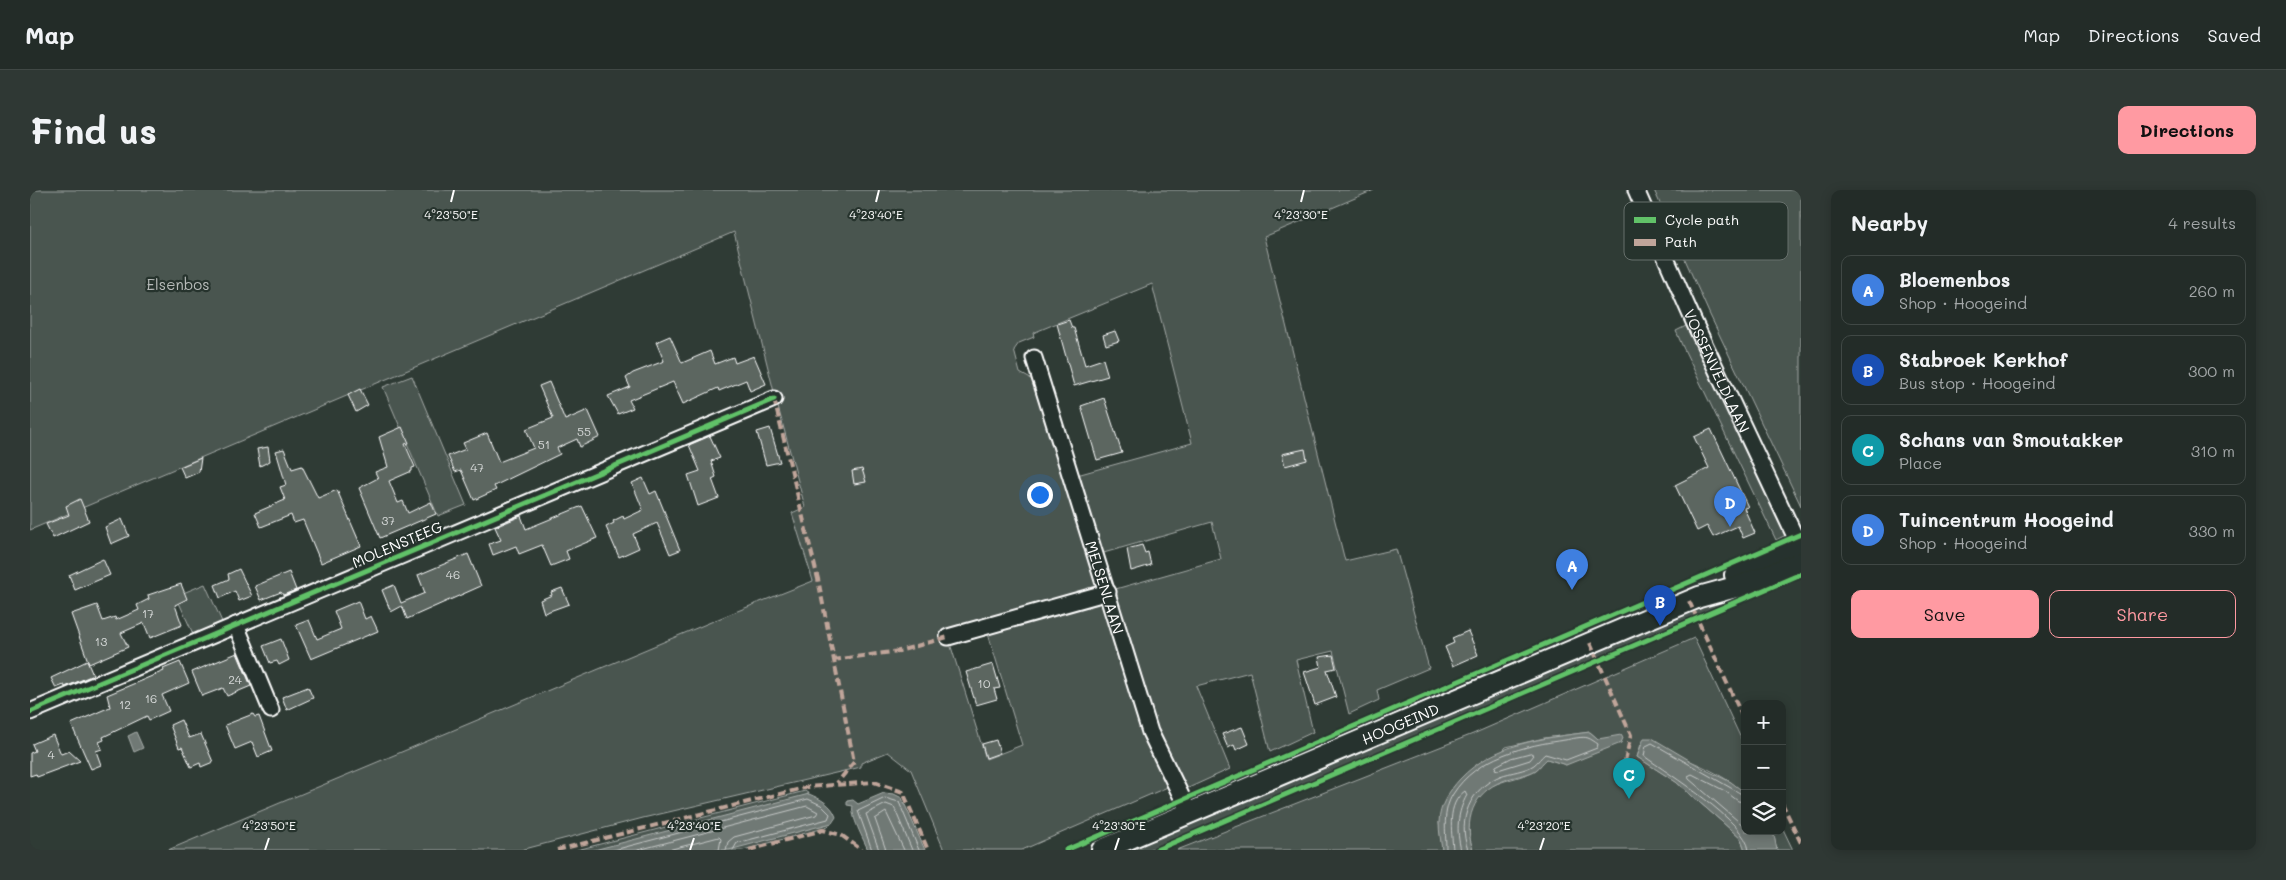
<!DOCTYPE html>
<meta charset="utf-8">
<style>
body{margin:0;font-family:Mali,sans-serif;background:#2f3834;color:#f1f3f6}
.controls{position:absolute;right:15px;bottom:15px;display:grid;overflow:hidden;border-radius:10px;box-shadow:0 2px 12px #0003}
.controls button{width:45px;height:45px;display:grid;place-items:center;padding:0;border:0;border-bottom:1px solid #404845;background:#232c28;color:#f1f3f6;font:25px sans-serif}
.you{position:absolute;left:1009px;top:304px;width:18px;height:18px;margin:-12px;border:4px solid #fff;border-radius:50%;background:#1a73e8;box-shadow:0 0 0 8px #1a73e833}
.badge{display:grid;place-items:center;width:32px;height:32px;border-radius:50%;background:#ff9aa2;color:#fff;font-size:16px;font-weight:700}
.pin{position:absolute;translate:-50% -41px;filter:drop-shadow(0 1px 2px #0008)}
.pin::after{content:'';position:absolute;top:26px;width:18px;height:15px;background:inherit;clip-path:polygon(0 0,100% 0,50% 100%)}
.list{margin:0;padding:0;list-style:none}
h2{display:flex;justify-content:space-between;align-items:center;height:65px;margin:0;padding:0 20px;font-size:21px}
h2 small{font-size:16px;font-weight:400;color:#a3a7a8}
.list li{display:grid;grid-template-columns:32px 1fr auto;gap:15px;align-items:center;box-sizing:border-box;height:70px;margin:0 10px 10px;padding:0 10px;border:1px solid #404845;border-radius:10px}
.list b{display:block;font-size:19px;white-space:nowrap}
.list p{margin:0;font-size:16px;white-space:nowrap;color:#a3a7a8}
.list em{font-size:16px;font-style:normal;color:#a3a7a8}
.actions{display:flex;gap:10px;padding:15px 20px}
.actions a{flex:1;padding:11px 0;border:1px solid #ff9aa2;border-radius:10px;text-align:center;font-size:18px;color:#ff9aa2}
.actions .main{background:#ff9aa2;color:#111}
.icon{flex:none;width:28px;height:28px;fill:none;stroke:currentColor;stroke-width:2;stroke-linecap:round;stroke-linejoin:round}
.map{position:relative;flex:none;width:1771px;height:660px;overflow:hidden;border-radius:10px}
header{display:flex;align-items:center;gap:30px;box-sizing:border-box;height:70px;padding:0 25px;background:#232c28;border-bottom:1px solid #404845}
header strong{font-size:24px}
nav{display:flex;gap:28px;margin-inline-start:auto;font-size:18px}
.intro{display:flex;align-items:center;justify-content:space-between;box-sizing:border-box;height:120px;padding:0 30px}
h1{margin:0;font-size:35px}
.button{padding:12px 22px;border-radius:10px;background:#ff9aa2;color:#111;font-size:18px;font-weight:700}
main{display:flex;gap:30px;padding:0 30px}
aside{flex:1;background:#232c28;border-radius:10px;box-shadow:0 2px 12px #0003}
.map>svg:first-child{display:block}
.green{fill:#4a544f;stroke:#a4aaa7;fill-rule:evenodd}
.water{fill:#707975;stroke:#a9afac}
.lines{fill:none;stroke-linecap:round;stroke-linejoin:round}
.shore{stroke:#c6c9c8;stroke-width:1}
.building{fill:#5b6661;stroke:#fff}
.minor-casing{stroke:#fff;stroke-width:19}
.major-casing{stroke:#fff;stroke-width:24}
.minor{stroke:#26332d;stroke-width:15}
.major{stroke:#26332d;stroke-width:20}
.quiet{stroke:#c0a59a;stroke-width:4;stroke-dasharray:8 4;stroke-linecap:butt}
.cycleway-casing{stroke:#26332d;stroke-width:8}
.cycleway{stroke:#61c268;stroke-width:5}
.ticks{fill:none;stroke:#fff;stroke-width:2}
.labels{text-anchor:middle;dominant-baseline:central;stroke-width:4.5;stroke-linejoin:round;paint-order:stroke}
.number-label{font-size:12px;fill:#d6d9d8}
.park-label{font-size:15px;fill:#b7bbb9;stroke:#26332d}
.street-label{font-size:15px;fill:#fff;stroke:#26332d}
.key{fill:#26332d;stroke:#67706c;stroke-width:1}
.key-label{font-size:14px;fill:#fff}
.ticks-label{font-size:12px;text-anchor:middle;fill:#fff;stroke:#26332d;stroke-width:4.5;stroke-linejoin:round;paint-order:stroke}
</style>
<header>
<strong>Map</strong>
<nav><a>Map</a><a>Directions</a><a>Saved</a></nav>
</header>
<div class="intro"><h1>Find us</h1><a class="button">Directions</a></div>
<main>
<div class="map">
<svg width="1771" height="660" viewBox="0 0 1771 660">
<rect width="100%" height="100%" fill="#2f3b35"/>
<filter id="ink" filterUnits="userSpaceOnUse"><feTurbulence type="fractalNoise" baseFrequency=".02" numOctaves="2"/><feDisplacementMap in="SourceGraphic" scale="10" xChannelSelector="R" yChannelSelector="G"/><feConvolveMatrix kernelMatrix="1 2 1 2 8 2 1 2 1" color-interpolation-filters="sRGB"/></filter>
<g filter="url(#ink)">
<g class="green">
<path d="M0,0H1344L1234,47L1315,371L1366,359L1399,478L1347,500L1349,510L1319,524L1303,461L1266,470L1283,542L1240,562L1220,482L1166,496L1200,579L1154,600L1127,548L1082,400L1191,369L1182,332L1070,364L1047,285L1162,253L1122,94L1003,143L1004,147L989,153L984,160L990,183L1006,192L1140,596L992,660H914L881,580L858,562L831,573V577L613,628L491,660H138L700,424L783,391L762,323L775,317L744,202L704,42L0,340ZM956,437L992,555L956,569L918,447Z"/>
<path d="M1624,0H1771V316L1679,123Z"/>
<path d="M1656,136L1756,345L1746,350L1652,155L1646,141Z"/>
<path d="M382,186L436,315L408,326L353,197Z"/>
<path d="M1743,393L1118,660H1095L1704,401Z"/>
<path d="M175,394L193,434L164,446L146,406Z"/>
<path d="M1664,448L1715,557V603C1685,578 1648,565 1611,554L1607,567L1646,592L1691,631L1711,649L1715,660H1443C1439,648 1438,638 1440,626C1447,588 1481,594 1506,580C1510,577 1513,572 1517,569L1536,575L1568,549L1560,542L1514,548L1476,557L1409,632L1412,660H1147L1443,544Z"/>
<path d="M775,601L779,604L776,608L577,660H547Z"/>
<path d="M796,630L802,633L798,637L713,660H684Z"/>
<path d="M1752,637L1763,660H1747L1743,641H1752Z"/>
</g>
<g class="water">
<path d="M106,542L113,558L104,562L98,546Z"/>
<path d="M1560,542L1568,549L1591,545L1593,548L1591,553L1536,575L1517,569C1513,572 1510,577 1506,580C1496,586 1483,586 1473,591C1443,602 1433,631 1443,660H1412C1411,651 1409,642 1409,633C1409,616 1419,601 1430,589C1464,553 1513,548 1560,542Z"/>
<path d="M1614,548H1622L1676,580L1701,592L1715,603V641H1743L1747,660H1715L1711,649L1691,631L1646,592L1607,567Z"/>
<path d="M854,603L864,604L872,608L895,660H838C834,650 820,625 823,616L817,615V611L823,610L828,614Z"/>
<path d="M779,604C791,609 802,615 806,627L802,633L699,660H564Z"/>
</g>
<g class="lines">
<g class="shore">
<path d="M1501,563L1504,565L1500,570L1468,580L1465,579L1466,576L1481,568Z"/>
<path d="M1715,606L1622,553L1616,556L1614,566C1638,584 1716,631 1719,660"/>
<path d="M1715,612L1708,611L1695,601L1662,584L1658,586L1659,589L1715,637"/>
<path d="M584,660L778,609L791,615L800,624L798,629L707,653L703,660"/>
<path d="M608,660L777,616L788,622L786,625L704,647L698,652L696,660"/>
<path d="M638,660L689,647L691,649L689,660"/>
<path d="M842,660L828,621L855,608L869,612L889,660"/>
<path d="M849,660L836,624L856,614L864,617L882,660"/>
<path d="M856,660L845,629L856,622L874,660"/>
<path d="M1416,660C1416,640 1412,622 1423,604C1446,567 1496,555 1535,550C1541,549 1553,546 1558,548C1561,549 1565,552 1568,554L1567,558L1536,570L1515,564C1511,567 1508,572 1504,575C1495,581 1481,582 1470,586C1440,599 1427,629 1438,660"/>
<path d="M1423,660C1422,641 1416,614 1435,601L1437,605C1427,623 1426,640 1431,660"/>
</g>
</g>
<g class="building">
<path d="M1039,130L1042,138H1044L1055,175L1073,169L1078,186L1044,196L1027,134Z"/>
<path d="M1085,141L1089,151L1076,155L1073,145Z"/>
<path d="M640,146L652,173L680,161L685,174L703,167L705,173L724,166L736,194L720,201L716,190L689,201L688,198L653,214L643,192L599,210L603,218L588,224L578,206L600,197L596,188L603,183L634,171L626,152Z"/>
<path d="M519,192L535,230L558,220L570,247L550,257L547,249L527,258L530,264L464,296L466,300L444,310L431,280L425,282L418,266L436,259L433,253L457,243L469,272L504,258L496,239L523,228L509,196Z"/>
<path d="M330,199L338,215L326,222L318,205Z"/>
<path d="M1074,208L1092,263L1067,270L1051,216Z"/>
<path d="M372,237L379,253L375,254L385,277L382,278V281L359,291L368,313L373,311L378,323L401,312L406,324L350,348L329,298L348,288L345,282L358,277L349,247Z"/>
<path d="M740,238L750,272L736,275L727,242Z"/>
<path d="M1681,239L1718,317L1714,318L1725,343L1713,348L1708,336L1683,347L1677,336L1667,341L1645,295L1679,278L1664,247Z"/>
<path d="M680,246L690,268L681,271L686,287L682,289L689,308L668,316L658,285L670,281L659,255Z"/>
<path d="M238,257L240,271L230,276L227,259Z"/>
<path d="M254,259L262,279L272,276L288,308L307,300L331,356L291,373L273,330L264,333L261,325L231,337L225,323L255,310L250,297L256,295L246,261Z"/>
<path d="M1275,259L1277,270L1255,276L1252,264Z"/>
<path d="M171,268L169,282L155,288L150,277Z"/>
<path d="M832,279L836,292L824,294L822,281Z"/>
<path d="M613,288L620,304L626,301L650,360L640,364L627,333L603,344L609,358L589,367L576,337L584,333L583,331L593,326L594,329L613,320L602,293Z"/>
<path d="M50,309L59,331L23,348L16,334L39,325L36,316Z"/>
<path d="M552,316L567,348L536,361L539,369L521,376L512,355L489,364L486,356L463,365L459,354L471,350L465,337L491,326L496,339Z"/>
<path d="M92,329L99,346L81,354L75,337Z"/>
<path d="M1112,355L1115,363L1118,362L1121,375L1101,381L1097,359Z"/>
<path d="M438,364L451,396L377,429L372,416L361,422L352,400L364,395L371,413L395,403L388,385Z"/>
<path d="M73,369L80,385L45,400L39,385Z"/>
<path d="M209,379L222,406L209,411L205,401L190,408L185,395L199,389L198,384Z"/>
<path d="M259,382L266,400L253,405L251,402L231,410L225,396Z"/>
<path d="M151,394L157,409L145,415L152,435L120,448L114,433L91,443L98,457L59,474L41,424L67,415L73,431L85,427L86,430L109,420L107,415L119,409L118,405Z"/>
<path d="M532,398L539,414L514,423L510,410L522,405L521,402Z"/>
<path d="M328,411L335,429L341,426L348,441L281,469L266,435L279,430L287,449L311,439L304,421Z"/>
<path d="M1438,441L1448,465L1423,476L1415,457L1424,453L1422,448Z"/>
<path d="M251,449L259,470L249,475L247,471L240,473L233,456Z"/>
<path d="M207,463L221,496L197,506L193,498L172,506L162,482Z"/>
<path d="M1303,465L1306,478L1297,480L1306,507L1285,515L1274,482L1291,477L1289,467Z"/>
<path d="M57,471L63,485L35,497L34,495L26,498L21,488Z"/>
<path d="M150,472L159,493L132,505L139,521L119,530L117,526L73,547L74,550L69,552L72,559L66,561L71,575L61,579L41,534L80,517L77,505L134,481L133,479Z"/>
<path d="M963,474L970,498L964,499L967,509L946,515L936,482Z"/>
<path d="M278,497L283,508L257,520L252,507Z"/>
<path d="M223,524L225,527L229,526L242,561L228,567L222,552L205,559L195,535Z"/>
<path d="M151,530L159,548L171,544L183,572L171,577L170,573L161,577L152,557L149,558L140,535Z"/>
<path d="M1212,537L1219,554L1206,560L1204,555L1198,558L1192,544Z"/>
<path d="M23,545L31,564L39,561L50,571L7,587L6,584L0,586V563L5,561L2,554Z"/>
<path d="M966,550L970,563L956,568L952,554Z"/>
</g>
<g class="lines">
<defs>
<g id="minor">
<path id="s1" d="M1606,0L1664,132L1771,359"/>
<path id="s2" d="M1004,168L1120,542L1159,622"/>
<path d="M206,435L241,520"/>
<path d="M918,447L1078,402"/>
<path d="M0,522L744,209"/>
</g>
<g id="major">
<path d="M1705,385L1771,356"/>
<path id="s3" d="M1072,660L1669,407L1709,396L1771,372"/>
</g>
</defs>
<use href="#minor" class="minor-casing"/>
<use href="#major" class="major-casing"/>
<use href="#minor" class="minor"/>
<use href="#major" class="major"/>
<g class="quiet">
<path d="M744,209L788,389L824,572L807,593"/>
<path d="M1659,411L1715,532"/>
<path d="M1560,453L1601,545L1595,571"/>
<path d="M803,470L869,461L918,447"/>
<path d="M1752,613L1771,653"/>
<path d="M527,660L778,597L844,592L873,602L898,660"/>
<path d="M719,660L793,640L811,645L832,660"/>
</g>
<defs>
<g id="cycleway">
<path d="M0,522L744,209"/>
<path d="M1036,660L1771,344"/>
<path d="M1126,660L1771,384"/>
</g>
</defs>
<use href="#cycleway" class="cycleway-casing"/>
<use href="#cycleway" class="cycleway"/>
</g>
</g>
<path class="ticks" d="M421,12L424,0M846,12L849,0M1271,12L1274,0M235,660L239,648M660,660L664,648M1085,660L1089,648M1510,660L1514,648"/>
<g class="labels">
<g class="number-label">
<text x="554" y="241">55</text>
<text x="514" y="254">51</text>
<text x="447" y="277">47</text>
<text x="358" y="330">37</text>
<text x="423" y="384">46</text>
<text x="118" y="423">17</text>
<text x="71" y="451">13</text>
<text x="205" y="489">24</text>
<text x="954" y="493">10</text>
<text x="121" y="508">16</text>
<text x="95" y="514">12</text>
<text x="21" y="564">4</text>
</g>
<g class="park-label">
<text x="148" y="94">Elsenbos</text>
</g>
<g class="street-label">
<text stroke="none"><textPath href="#s1" startOffset="198">VOSSENVELDLAAN</textPath></text>
<text transform="translate(367 354) rotate(-23)">MOLENSTEEG</text>
<text stroke="none"><textPath href="#s2" startOffset="240">MELSENLAAN</textPath></text>
<text stroke="none"><textPath href="#s3" startOffset="324">HOOGEIND</textPath></text>
</g>
</g>
<rect x="1594" y="12" width="164" height="58" rx="8" class="key"/>
<rect x="1604" y="27" width="22" height="6" fill="#61c268"/>
<rect x="1604" y="49" width="22" height="7" fill="#c0a59a"/>
<g class="key-label">
<text x="1635" y="35">Cycle path</text>
<text x="1635" y="57">Path</text>
</g>
<g class="ticks-label">
<text x="421" y="29">4°23'50"E</text>
<text x="846" y="29">4°23'40"E</text>
<text x="1271" y="29">4°23'30"E</text>
<text x="239" y="640">4°23'50"E</text>
<text x="664" y="640">4°23'40"E</text>
<text x="1089" y="640">4°23'30"E</text>
<text x="1514" y="640">4°23'20"E</text>
</g>
</svg>
<div class="controls">
<button>+</button>
<button>−</button>
<button><svg class="icon" aria-label="layers" viewBox="0 0 24 24"><path d="M12 4l9 5-9 5-9-5zM3 14l9 5 9-5"/></svg></button>
</div>
<div class="you"></div>
<div class="pin badge" style="left:1542px;top:400px;background:#3f7fe0">A</div>
<div class="pin badge" style="left:1630px;top:436px;background:#1a4fb4">B</div>
<div class="pin badge" style="left:1599px;top:609px;background:#0f9aa8">C</div>
<div class="pin badge" style="left:1700px;top:337px;background:#3f7fe0">D</div>
</div>
<aside>
<h2>Nearby<small>4 results</small></h2>
<ul class="list">
<li><span class="badge" style="background:#3f7fe0">A</span><div><b>Bloemenbos</b><p>Shop · Hoogeind</p></div><em>260 m</em></li>
<li><span class="badge" style="background:#1a4fb4">B</span><div><b>Stabroek Kerkhof</b><p>Bus stop · Hoogeind</p></div><em>300 m</em></li>
<li><span class="badge" style="background:#0f9aa8">C</span><div><b>Schans van Smoutakker</b><p>Place</p></div><em>310 m</em></li>
<li><span class="badge" style="background:#3f7fe0">D</span><div><b>Tuincentrum Hoogeind</b><p>Shop · Hoogeind</p></div><em>330 m</em></li>
</ul>
<div class="actions"><a class="main">Save</a><a>Share</a></div>
</aside>
</main>
